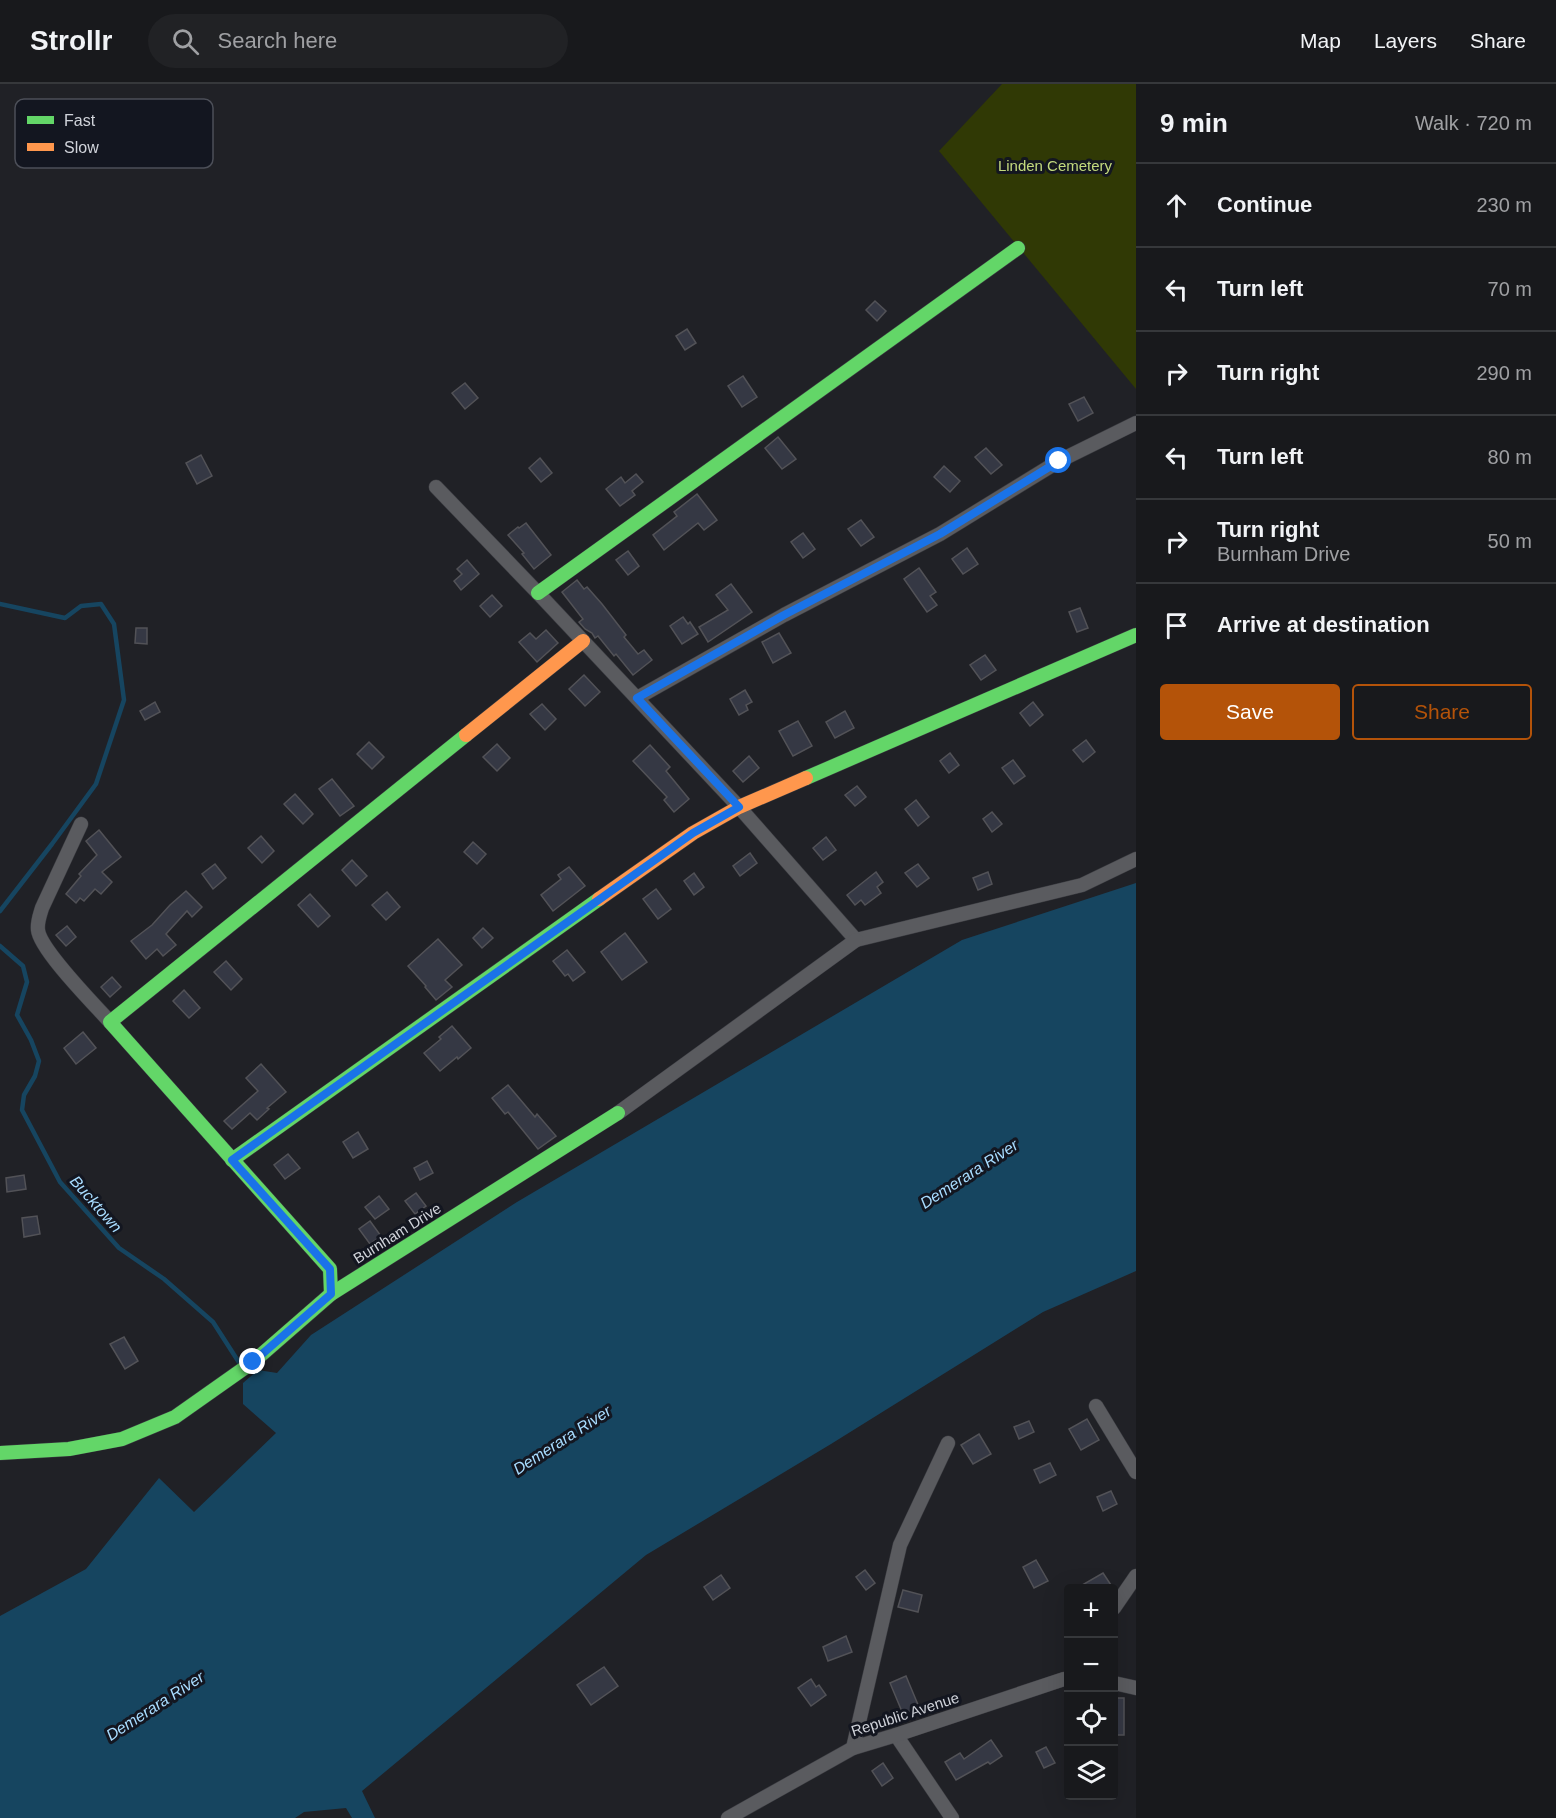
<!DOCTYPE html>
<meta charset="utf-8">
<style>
body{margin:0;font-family:Helvetica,sans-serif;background:#212225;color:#f1f3f6}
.controls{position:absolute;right:18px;bottom:18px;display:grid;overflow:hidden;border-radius:6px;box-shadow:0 6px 24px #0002}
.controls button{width:54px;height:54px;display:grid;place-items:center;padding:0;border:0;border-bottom:2px solid #36383b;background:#18191c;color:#f1f3f6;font:30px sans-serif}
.stop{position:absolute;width:18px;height:18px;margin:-14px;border:4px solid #1a73e8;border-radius:50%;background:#fff}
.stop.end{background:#1a73e8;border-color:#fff;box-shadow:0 2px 6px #0008}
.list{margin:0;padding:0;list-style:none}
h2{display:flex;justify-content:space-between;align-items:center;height:78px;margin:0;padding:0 24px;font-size:26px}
h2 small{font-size:20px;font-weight:400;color:#9fa0a3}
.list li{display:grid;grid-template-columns:39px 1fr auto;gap:18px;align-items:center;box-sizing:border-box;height:84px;padding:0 24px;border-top:2px solid #36383b}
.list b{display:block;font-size:22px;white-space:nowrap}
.list p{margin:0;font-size:20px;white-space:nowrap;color:#9fa0a3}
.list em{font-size:20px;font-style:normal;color:#9fa0a3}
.actions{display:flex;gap:12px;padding:18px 24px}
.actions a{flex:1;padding:14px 0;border:2px solid #b45309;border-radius:6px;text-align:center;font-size:21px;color:#b45309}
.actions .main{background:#b45309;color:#fff}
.icon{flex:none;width:33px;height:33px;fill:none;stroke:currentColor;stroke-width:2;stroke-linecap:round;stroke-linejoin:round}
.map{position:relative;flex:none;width:1136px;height:1734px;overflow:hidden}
header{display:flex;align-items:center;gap:36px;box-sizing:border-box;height:84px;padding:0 30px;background:#18191c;border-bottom:2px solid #36383b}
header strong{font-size:28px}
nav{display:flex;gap:33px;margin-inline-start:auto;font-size:21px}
.search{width:420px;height:54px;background:#212225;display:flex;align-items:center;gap:15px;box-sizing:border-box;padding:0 21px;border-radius:33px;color:#9fa0a3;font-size:22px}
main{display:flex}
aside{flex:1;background:#18191c}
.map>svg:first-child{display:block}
.green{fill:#303905}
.water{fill:#164560}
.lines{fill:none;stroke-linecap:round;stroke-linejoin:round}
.stream{stroke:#164560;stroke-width:4.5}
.building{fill:#353844;stroke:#525257;stroke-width:1.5}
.street-casing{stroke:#3a3b40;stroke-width:15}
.fast-casing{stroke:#3a3b40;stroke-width:15}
.slow-casing{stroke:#3a3b40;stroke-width:15}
.street{stroke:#5a5b5f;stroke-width:14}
.fast{stroke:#63d668;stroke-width:14}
.slow{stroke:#ff974d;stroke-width:14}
.route{stroke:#1a73e8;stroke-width:8}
.labels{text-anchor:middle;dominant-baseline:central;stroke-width:6;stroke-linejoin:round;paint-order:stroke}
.park-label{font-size:15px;fill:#c3da7d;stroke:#131620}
.street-label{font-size:15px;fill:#d0d3da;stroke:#131620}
.water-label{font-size:16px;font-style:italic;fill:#a8dcff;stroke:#131620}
.key{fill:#131620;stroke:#4c4f58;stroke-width:1.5}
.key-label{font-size:16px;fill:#d0d3da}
</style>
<header>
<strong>Strollr</strong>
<div class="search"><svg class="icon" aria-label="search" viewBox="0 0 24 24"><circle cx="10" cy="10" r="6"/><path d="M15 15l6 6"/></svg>Search here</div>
<nav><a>Map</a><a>Layers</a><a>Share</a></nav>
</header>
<main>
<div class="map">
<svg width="1136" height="1734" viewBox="0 0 1136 1734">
<rect width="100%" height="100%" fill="#202126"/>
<path class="green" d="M1002,0H1136V305L939,67Z"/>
<path class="water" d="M1136,799V1187L1043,1228L831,1360L646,1471L362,1707L375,1734H352L346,1724L304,1728L295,1734H0V1532L86,1485L159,1394L194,1428L276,1349L243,1320V1299L258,1286L277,1289L311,1251L517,1118L962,856Z"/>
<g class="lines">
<g class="stream">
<path d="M0,520L65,534L81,522L101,520L114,540L124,616L96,700L52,760L0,827"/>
<path d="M0,862L23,882L27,898L17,931L31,956L39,977L35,992L24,1011L22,1026L60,1098L119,1164L164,1195L213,1238L240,1280"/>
</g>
</g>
<g class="building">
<path d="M875,217L886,227L877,237L866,226Z"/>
<path d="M687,245L696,259L685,266L676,252Z"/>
<path d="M743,292L757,313L742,323L728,302Z"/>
<path d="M465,299L478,314L465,325L452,309Z"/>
<path d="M1084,313L1093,329L1078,337L1069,320Z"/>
<path d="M778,353L796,375L782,385L765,364Z"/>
<path d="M986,364L1002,381L991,390L975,373Z"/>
<path d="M201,371L212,392L197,400L186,379Z"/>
<path d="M540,374L552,389L541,398L529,384Z"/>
<path d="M944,382L960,397L950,408L934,393Z"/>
<path d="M636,390L643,398L632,407L635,411L620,422L606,405L621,393L625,399Z"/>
<path d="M697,410L717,436L704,446L698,439L664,466L653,451L677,432L674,428Z"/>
<path d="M861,436L874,453L861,462L848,445Z"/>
<path d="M526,439L551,471L534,485L522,470L524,469L508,451L518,443L519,444Z"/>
<path d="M803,449L815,465L803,474L791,458Z"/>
<path d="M967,464L978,480L963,490L952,475Z"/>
<path d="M628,467L639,482L628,491L616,476Z"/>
<path d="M467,476L479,490L461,506L454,497L462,490L457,485Z"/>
<path d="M919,484L936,508L930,512L937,521L927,528L904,495Z"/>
<path d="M577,496L584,505L587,503L602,520L626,551L624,553L638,570L644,566L652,576L633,591L616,570L614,572L598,552L595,554L592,549L585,545L579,538L583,535L562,508Z"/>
<path d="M731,500L752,528L708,558L699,543L728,526L716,511Z"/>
<path d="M492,511L502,522L490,533L480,522Z"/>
<path d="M1080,524L1088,544L1077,548L1069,528Z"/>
<path d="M683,533L688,540L690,538L698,550L682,560L670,542Z"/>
<path d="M136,544H147V560L135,559Z"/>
<path d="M546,546L558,559L537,578L519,558L530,549L536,555Z"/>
<path d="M779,549L791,569L773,579L762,558Z"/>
<path d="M985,571L996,586L981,596L970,581Z"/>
<path d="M584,591L600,608L585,622L569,605Z"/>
<path d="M745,606L752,618L746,621L748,626L739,631L730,615Z"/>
<path d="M155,618L160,628L145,636L140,627Z"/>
<path d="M1033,618L1043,631L1030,642L1020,629Z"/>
<path d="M542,620L556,635L545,646L530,630Z"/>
<path d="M845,627L854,644L835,654L826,638Z"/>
<path d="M798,637L812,662L793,672L779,647Z"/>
<path d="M1086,656L1095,668L1083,678L1073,666Z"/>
<path d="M369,658L384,673L372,685L357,670Z"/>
<path d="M497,660L510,674L497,687L483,673Z"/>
<path d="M650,661L670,683L666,687L689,715L674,728L664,716L667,713L633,677Z"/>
<path d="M950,669L959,681L949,689L940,677Z"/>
<path d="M749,672L759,684L743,698L733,687Z"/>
<path d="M1013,676L1025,692L1014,700L1002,684Z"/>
<path d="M332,695L354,722L340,732L319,705Z"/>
<path d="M857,702L866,713L855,722L845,711Z"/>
<path d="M295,710L313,730L303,740L284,720Z"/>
<path d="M916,716L929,733L918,742L905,725Z"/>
<path d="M992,728L1002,740L992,748L983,735Z"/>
<path d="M99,746L121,773L102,788L112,798L101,810L95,805L84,817L80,814L76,819L66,810L81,792L79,790L97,771L86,757Z"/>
<path d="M261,752L274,767L262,779L248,764Z"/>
<path d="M826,753L836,766L823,776L813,764Z"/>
<path d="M473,758L486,770L477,780L464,768Z"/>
<path d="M750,769L757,779L740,792L733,782Z"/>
<path d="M352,776L367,792L356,802L342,786Z"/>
<path d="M215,780L226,794L213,805L202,790Z"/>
<path d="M918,780L929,794L917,803L905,789Z"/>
<path d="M569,783L585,802L553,827L541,811L561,795L558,791Z"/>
<path d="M876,788L883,798L877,803L881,809L865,821L861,816L855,821L847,811Z"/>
<path d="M988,788L992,800L978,806L973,794Z"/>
<path d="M694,789L704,803L694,811L684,797Z"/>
<path d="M656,805L671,825L658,835L643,815Z"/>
<path d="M186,807L202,823L192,833L187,827L166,850L176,861L163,872L157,865L146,875L131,857L152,841L170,821Z"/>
<path d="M387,808L400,823L386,836L372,821Z"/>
<path d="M310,810L330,832L318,843L298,821Z"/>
<path d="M67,842L76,853L66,862L56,851Z"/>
<path d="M483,844L493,854L482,864L473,854Z"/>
<path d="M625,849L647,878L622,896L601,868Z"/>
<path d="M438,855L462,881L445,896L452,903L436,916L425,903L426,902L408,882Z"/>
<path d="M567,866L585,888L573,897L568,890L565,892L553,877Z"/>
<path d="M226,877L242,895L231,906L214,888Z"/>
<path d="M112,893L121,903L110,913L101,903Z"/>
<path d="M184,906L200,924L189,934L173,917Z"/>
<path d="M452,942L471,964L458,975L457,973L440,987L424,969L441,955L439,953Z"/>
<path d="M83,948L96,964L76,980L64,964Z"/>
<path d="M261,980L286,1008L267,1024L269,1025L257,1036L250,1029L232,1045L224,1037L258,1007L246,994Z"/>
<path d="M508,1001L535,1033L537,1030L556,1052L538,1065L508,1028L505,1030L492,1014Z"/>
<path d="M358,1048L368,1065L353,1074L343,1058Z"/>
<path d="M288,1070L300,1084L285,1095L274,1081Z"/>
<path d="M427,1077L433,1089L420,1096L414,1084Z"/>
<path d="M24,1091L26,1105L7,1108L6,1094Z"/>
<path d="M416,1109L426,1122L415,1130L405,1117Z"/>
<path d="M379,1112L389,1125L375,1135L365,1123Z"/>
<path d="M37,1132L40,1150L24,1153L22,1134Z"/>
<path d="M370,1137L381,1152L370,1160L359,1145Z"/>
<path d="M124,1253L138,1277L125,1285L110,1260Z"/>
<path d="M1087,1335L1099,1356L1081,1366L1069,1345Z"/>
<path d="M1029,1337L1034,1348L1019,1355L1014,1343Z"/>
<path d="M979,1350L991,1370L973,1380L961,1361Z"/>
<path d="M1050,1379L1056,1391L1040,1399L1034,1386Z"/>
<path d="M1111,1407L1117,1420L1103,1427L1097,1413Z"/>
<path d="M1036,1476L1048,1497L1034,1504L1023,1483Z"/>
<path d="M865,1486L875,1499L866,1506L856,1493Z"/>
<path d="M1103,1489L1113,1504H1077Z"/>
<path d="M721,1491L730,1504L713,1516L704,1503Z"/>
<path d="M903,1506L922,1511L918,1528L898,1523Z"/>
<path d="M846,1552L852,1568L828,1577L823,1563Z"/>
<path d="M604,1583L618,1602L591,1621L577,1601Z"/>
<path d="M906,1592L919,1623L903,1630L890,1599Z"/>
<path d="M811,1595L816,1603L819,1601L826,1611L811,1622L798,1604Z"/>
<rect x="1113" y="1614" width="11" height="37"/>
<path d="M991,1656L1002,1672L990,1680L988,1678L956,1696L945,1678L960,1669L964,1675Z"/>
<path d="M1046,1663L1055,1679L1044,1684L1036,1668Z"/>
<path d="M883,1679L893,1694L882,1702L872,1687Z"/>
</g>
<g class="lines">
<defs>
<g id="street">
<path d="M436,403L538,509L739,723L856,856L1082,801L1136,775"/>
<path d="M637,614L784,531L940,450L1059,377L1136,339"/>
<path d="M81,740L42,824C40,831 37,838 38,846C40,866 95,921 110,938"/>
<path d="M618,1029L856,856"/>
<path d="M1096,1322L1136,1388"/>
<path d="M1114,1524L1136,1492"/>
<path d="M1114,1599L1136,1604"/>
<path d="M896,1651L952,1734"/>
<path d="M853,1664L900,1461L948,1359"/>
<path d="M728,1734L853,1664L896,1651L1064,1595H1068"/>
</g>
<g id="fast">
<path d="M538,509L1018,164"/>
<path d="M806,694L1136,551"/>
<path d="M232,1076L599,815"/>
<path d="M331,1210L330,1185L110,938L466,651"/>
<path d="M0,1369L69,1365L122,1355L175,1333L253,1278L331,1210L618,1029"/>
</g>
<g id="slow">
<path d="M466,651L583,557"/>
<path d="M599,815L693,749L739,723L806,694"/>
</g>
</defs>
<use href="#street" class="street-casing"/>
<use href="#fast" class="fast-casing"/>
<use href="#slow" class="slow-casing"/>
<use href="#street" class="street"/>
<use href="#fast" class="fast"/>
<use href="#slow" class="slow"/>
</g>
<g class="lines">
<path class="route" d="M253,1278L331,1210L330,1185L232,1076L693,749L739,723L637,614L784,531L940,450L1059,377"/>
</g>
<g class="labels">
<g class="park-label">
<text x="1055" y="81">Linden Cemetery</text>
</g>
<g class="street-label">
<text transform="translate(397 1149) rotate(-32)">Burnham Drive</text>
<text transform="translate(905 1630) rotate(-18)">Republic Avenue</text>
</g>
<g class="water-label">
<text transform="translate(969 1090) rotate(-33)">Demerara River</text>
<text transform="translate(96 1120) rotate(49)">Bucktown</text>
<text transform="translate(562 1356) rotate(-33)">Demerara River</text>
<text transform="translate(155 1622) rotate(-33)">Demerara River</text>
</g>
</g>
<rect x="15" y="15" width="198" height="69" rx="9" class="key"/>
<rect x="27" y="32" width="27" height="8" fill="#63d668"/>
<rect x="27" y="59" width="27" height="8" fill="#ff974d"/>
<g class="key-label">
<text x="64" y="42">Fast</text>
<text x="64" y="69">Slow</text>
</g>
</svg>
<div class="controls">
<button>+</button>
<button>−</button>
<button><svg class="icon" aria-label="locate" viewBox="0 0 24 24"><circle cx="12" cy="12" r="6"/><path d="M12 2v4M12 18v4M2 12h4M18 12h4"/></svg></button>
<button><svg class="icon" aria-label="layers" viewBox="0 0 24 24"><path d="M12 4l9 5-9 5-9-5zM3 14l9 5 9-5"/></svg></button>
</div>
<div class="stop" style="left:1059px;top:377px"></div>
<div class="stop end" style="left:253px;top:1278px"></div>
</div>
<aside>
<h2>9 min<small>Walk · 720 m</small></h2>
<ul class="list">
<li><svg class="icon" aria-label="ahead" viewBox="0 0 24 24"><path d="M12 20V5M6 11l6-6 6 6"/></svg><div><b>Continue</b></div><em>230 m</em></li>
<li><svg class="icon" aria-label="left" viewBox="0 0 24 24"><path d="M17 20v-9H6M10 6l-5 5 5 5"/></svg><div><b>Turn left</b></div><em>70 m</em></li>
<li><svg class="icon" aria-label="right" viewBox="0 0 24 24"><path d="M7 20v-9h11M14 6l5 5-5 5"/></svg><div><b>Turn right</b></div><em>290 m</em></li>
<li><svg class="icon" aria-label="left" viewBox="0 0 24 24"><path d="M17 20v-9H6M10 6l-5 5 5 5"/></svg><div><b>Turn left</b></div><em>80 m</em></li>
<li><svg class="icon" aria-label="right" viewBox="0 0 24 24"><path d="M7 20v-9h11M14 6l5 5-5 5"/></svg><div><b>Turn right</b><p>Burnham Drive</p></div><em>50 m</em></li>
<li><svg class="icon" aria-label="arrive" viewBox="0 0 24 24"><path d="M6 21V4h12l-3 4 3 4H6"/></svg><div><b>Arrive at destination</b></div></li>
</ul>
<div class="actions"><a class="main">Save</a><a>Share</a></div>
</aside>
</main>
